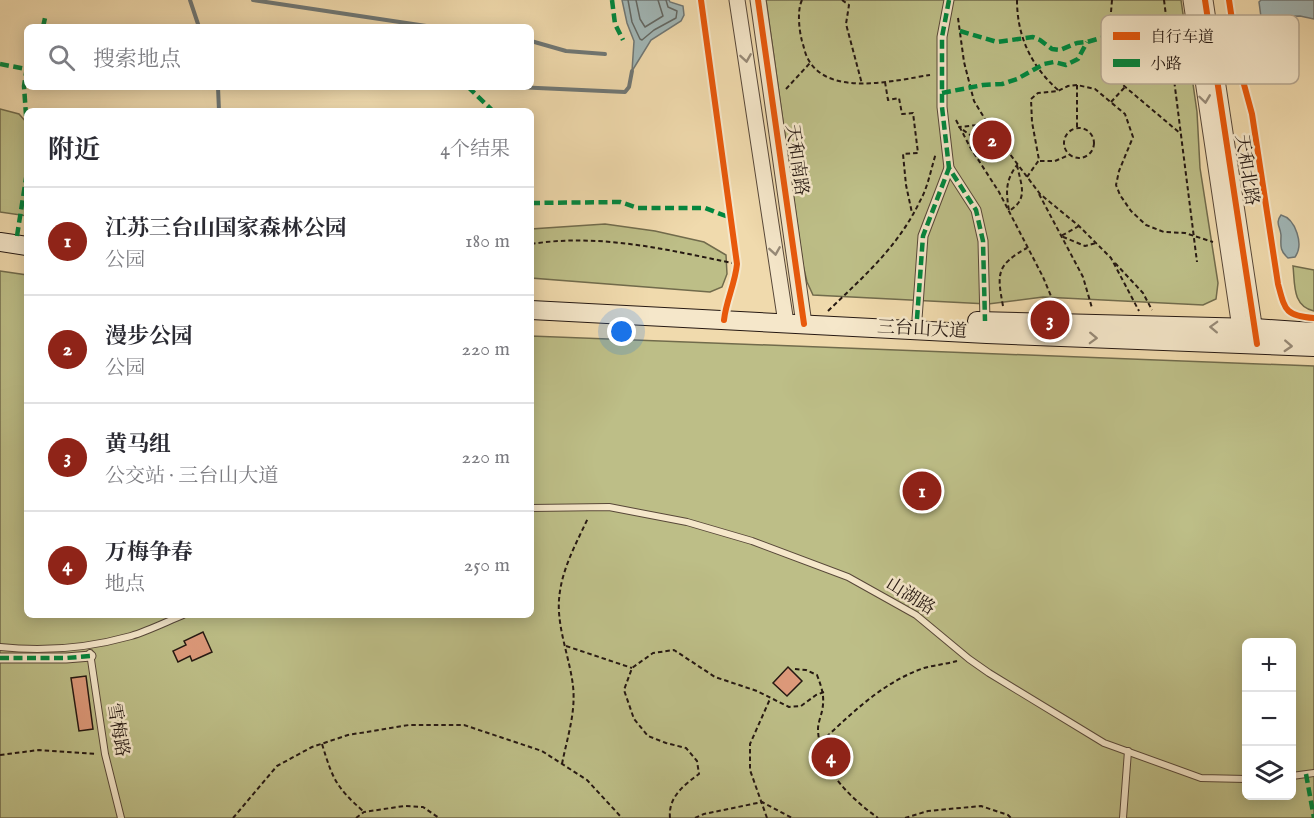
<!DOCTYPE html>
<html lang="zh">
<meta charset="utf-8">
<style>
body{margin:0;font-family:"IM FELL English","Noto Serif SC",serif;background:#f7f7f7;color:#2b2b33}
.controls{position:absolute;right:18px;bottom:18px;display:grid;overflow:hidden;border-radius:9px;box-shadow:0 3px 15px #0003}
.controls button{width:54px;height:54px;display:grid;place-items:center;padding:0;border:0;border-bottom:2px solid #e1e1e2;background:#fff;color:#2b2b33;font:30px sans-serif}
.you{position:absolute;left:622px;top:332px;width:21px;height:21px;margin:-15px;border:4px solid #fff;border-radius:50%;background:#1a73e8;box-shadow:0 0 0 9px #1a73e833}
.badge{display:grid;place-items:center;width:39px;height:39px;border-radius:50%;background:#8f2418;color:#fff;font-size:20px;font-weight:700}
.pin{position:absolute;translate:-50% -50%;border:3px solid #fff;box-shadow:0 2px 6px #0006}
.list{margin:0;padding:0;list-style:none}
h2{display:flex;justify-content:space-between;align-items:center;height:78px;margin:0;padding:0 24px;font-size:26px}
h2 small{font-size:20px;font-weight:400;color:#7c7c81}
.list li{display:grid;grid-template-columns:39px 1fr auto;gap:18px;align-items:center;box-sizing:border-box;height:108px;padding:0 24px;border-top:2px solid #e1e1e2}
.list b{display:block;font-size:22px;white-space:nowrap}
.list p{margin:0;font-size:20px;white-space:nowrap;color:#7c7c81}
.list em{font-size:20px;font-style:normal;color:#7c7c81}
.icon{flex:none;width:33px;height:33px;fill:none;stroke:currentColor;stroke-width:2;stroke-linecap:round;stroke-linejoin:round}
.map{position:relative;flex:none;width:1314px;height:818px;overflow:hidden}
.search{position:absolute;background:#fff;box-shadow:0 3px 15px #0003;left:24px;top:24px;width:510px;height:66px;display:flex;align-items:center;gap:15px;box-sizing:border-box;padding:0 21px;border-radius:9px;color:#7c7c81;font-size:22px}
.panel{position:absolute;background:#fff;box-shadow:0 3px 15px #0003;left:24px;top:108px;width:510px;height:510px;border-radius:9px}
.map>svg:first-child{display:block}
.green{fill:#bdbe87;stroke:#716b4c;stroke-width:1.5;fill-rule:evenodd}
.water{fill:#a1b7b7;stroke:#6f7775;stroke-width:1.5}
.lines{fill:none;stroke-linecap:round;stroke-linejoin:round}
.shore{stroke:#636864;stroke-width:1.5}
.stream{stroke:#6f7775;stroke-width:4}
.building{fill:#dd997a;stroke:#251812;stroke-width:1.5}
.service-casing{stroke:#584839;stroke-width:8}
.pedestrian-casing{stroke:#584839;stroke-width:11}
.tertiary-casing{stroke:#584839;stroke-width:17}
.secondary-casing{stroke:#251812;stroke-width:20}
.path{stroke:#251812;stroke-width:2;stroke-dasharray:4.5 3;stroke-linecap:butt}
.service{stroke:#f5e7ca;stroke-width:6}
.pedestrian{stroke:#f5e7ca;stroke-width:9}
.tertiary{stroke:#f5e7ca;stroke-width:15}
.secondary{stroke:#f5e7ca;stroke-width:18}
.quiet{stroke:#00873e;stroke-width:4.5;stroke-dasharray:9 4.5;stroke-linecap:butt}
.cycleway-casing{stroke:#f5e7ca;stroke-width:10}
.cycleway{stroke:#e8590c;stroke-width:6}
.oneway{stroke:#978a77}
.labels{text-anchor:middle;dominant-baseline:central;stroke-width:5;stroke-linejoin:round;paint-order:stroke}
.street-label{font-size:18px;fill:#251812;stroke:#f5e7ca}
.key{fill:#f5e7ca;stroke:#b7a993;stroke-width:1.5}
.key-label{font-size:16px;fill:#251812}
</style>
<div class="map">
<svg width="1314" height="818" viewBox="0 0 1314 818">
<rect width="100%" height="100%" fill="#f0daad"/>
<filter id="stains"><feTurbulence type="fractalNoise" baseFrequency=".00333" numOctaves="4"/><feColorMatrix values="0 0 0 0 .2 0 0 0 0 .09 0 0 0 0 .02 0 0 0 .5 -.17"/></filter>
<radialGradient id="worn" r=".72"><stop offset=".6" stop-color="#630" stop-opacity="0"/><stop offset="1" stop-color="#630" stop-opacity=".3"/></radialGradient>
<g class="green">
<path d="M766,0H1181L1197,112L1200,168L1218,283L1216,299L1203,305L1043,297L988,304L813,295L807,282L803,265Z"/>
<path d="M0,109L19,114L27,123V216L0,212Z"/>
<path d="M605,224L655,231L704,242L726,255L727,274L722,287L710,292L531,278V229Z"/>
<path d="M1293,266L1314,270V311C1292,306 1295,284 1293,266Z"/>
<path d="M0,271L27,275V615H531V336L1314,366V818H0ZM1246,642H1292V796H1246Z"/>
</g>
<g class="water">
<path d="M622,0H669L670,2L683,6L684,15L681,21L651,40L632,71L634,41L627,23Z"/>
<path d="M1261,0H1314V19L1300,16L1261,17L1259,2Z"/>
<path d="M1281,215C1296,219 1304,245 1295,257L1288,258C1279,250 1281,245 1281,235C1280,226 1275,223 1281,215Z"/>
</g>
<g class="lines">
<g class="shore">
<path d="M628,0L632,22L640,39L642,40L654,30L676,18L677,11L668,7L666,0"/>
<path d="M636,0L640,19L645,27L663,16L658,0"/>
</g>
<g class="stream">
<path d="M190,0L199,27"/>
<path d="M253,0L433,27"/>
<path d="M531,41L566,51L605,54"/>
<path d="M218,87L219,111"/>
<path d="M516,87L625,92L629,87L632,71"/>
</g>
</g>
<g class="building">
<path d="M203,632L212,652L192,661L190,656L178,662L173,651L186,645L184,641Z"/>
<path d="M788,667L802,681L787,696L773,683Z"/>
<path d="M86,676L93,729L79,731L71,678Z"/>
</g>
<g class="lines">
<defs>
<g id="service">
<path d="M531,508L609,507L687,522L752,541L848,577L916,615L969,659L989,673L1104,743L1201,778L1246,779"/>
<path d="M0,647C44,652 88,648 131,636C148,631 166,622 183,615"/>
<path d="M90,653L105,754L121,818"/>
<path d="M1292,776L1314,773"/>
<path d="M1123,818L1128,751"/>
</g>
<g id="pedestrian">
<path d="M949,0L942,37V107L949,168L976,210L983,241L985,321"/>
<path d="M917,319L923,236L949,168"/>
<path d="M0,658H66L91,656"/>
</g>
<g id="tertiary">
<path d="M737,0L786,323"/>
<path d="M758,0L804,324"/>
<path d="M1191,0L1240,328L1239,338"/>
<path d="M1205,0L1256,338"/>
</g>
<g id="secondary">
<path d="M0,242L27,246"/>
<path d="M531,310L987,334L1314,347"/>
<path d="M977,321L1255,328L1314,332"/>
</g>
</defs>
<use href="#service" class="service-casing"/>
<use href="#pedestrian" class="pedestrian-casing"/>
<use href="#tertiary" class="tertiary-casing"/>
<use href="#secondary" class="secondary-casing"/>
<g class="path">
<path d="M802,0C797,10 799,30 802,41C804,47 805,54 808,59C829,98 896,80 930,75"/>
<path d="M842,0L849,5L846,24L862,84"/>
<path d="M1017,0C1017,36 1031,66 1058,90"/>
<path d="M1112,0L1108,48L1109,60L1117,80L1181,134"/>
<path d="M1164,0L1197,262"/>
<path d="M958,18L964,62L974,101L991,129L1040,194L1079,226L1111,258L1139,311"/>
<path d="M885,82L888,100L899,98L902,114L913,113L918,153L903,154L906,185L912,213"/>
<path d="M1077,85V127"/>
<path d="M786,89L810,63"/>
<path d="M1111,102L1125,87"/>
<path d="M956,120L970,147L999,192L1043,277L1056,308"/>
<circle cx="1079" cy="143" r="15"/>
<path d="M991,129L978,125L959,127C974,138 978,142 997,139"/>
<path d="M1040,161H1055L1069,155"/>
<path d="M1017,165C1021,185 1029,199 1009,211C1006,192 1005,181 1017,165Z"/>
<path d="M1027,177L1039,160L1032,122L1031,99L1038,93L1058,91L1068,86L1077,85L1095,89L1125,114L1133,137L1119,171L1116,185L1120,195L1131,211L1146,225L1164,232L1185,233L1213,242"/>
<path d="M1039,194L1083,277L1092,308"/>
<path d="M1079,226L1061,236L1085,246L1096,243"/>
<path d="M531,244C600,233 669,250 737,264"/>
<path d="M1115,263L1143,293L1152,310"/>
<path d="M1003,306C997,274 996,265 1027,248"/>
<path d="M828,311C864,276 898,247 920,201C928,187 931,169 936,153"/>
<path d="M566,646L632,668"/>
<path d="M795,669L806,670L817,675C822,688 825,697 822,711C821,716 818,723 818,729C819,768 849,797 878,818"/>
<path d="M821,742C852,713 883,682 924,668C935,665 946,664 957,661"/>
<path d="M322,744C333,780 336,787 364,812"/>
<path d="M0,755L39,750L96,754"/>
<path d="M562,764C567,738 576,713 573,686C570,659 557,628 559,600C561,570 576,544 588,518"/>
<path d="M233,818L277,766L312,747L348,735L409,725H464L542,751L587,780L622,818"/>
<path d="M356,818L364,812L404,806L423,807L439,818"/>
<path d="M670,818C668,797 684,785 699,774L697,761L686,748L666,743L648,736L634,719L624,690L632,668L653,653L674,650L715,677L757,691L789,707L801,706L816,695L824,692"/>
<path d="M695,818L704,814L762,802L792,818"/>
<path d="M767,818L750,770V744L770,699"/>
<path d="M905,818L928,811L981,806L1008,815L1011,818"/>
</g>
<use href="#service" class="service"/>
<use href="#pedestrian" class="pedestrian"/>
<use href="#tertiary" class="tertiary"/>
<use href="#secondary" class="secondary"/>
<g class="quiet">
<path d="M612,0L615,24L623,40"/>
<path d="M949,0L942,37V107L949,168L976,210L983,241L985,321"/>
<path d="M43,27L45,18"/>
<path d="M960,31L997,42L1033,37L1040,40L1052,49L1060,50L1077,43L1087,42L1108,36"/>
<path d="M0,64L26,69"/>
<path d="M27,67L24,86L27,130"/>
<path d="M468,87L493,111"/>
<path d="M942,93L983,85L1002,84L1017,79L1044,64L1054,62L1066,65L1078,59L1087,42"/>
<path d="M531,203L620,202L638,208H705L731,218"/>
<path d="M17,236L27,172"/>
<path d="M917,319L923,236L949,168"/>
<path d="M0,658H66L91,656"/>
<path d="M1306,774L1314,818"/>
</g>
<defs>
<g id="cycleway">
<path d="M701,0L737,264C735,284 726,301 724,320"/>
<path d="M758,0L804,324"/>
<path d="M1205,0L1257,344"/>
<path d="M1229,0L1239,66L1252,114L1278,284C1285,310 1285,316 1314,318"/>
</g>
</defs>
<use href="#cycleway" class="cycleway-casing"/>
<use href="#cycleway" class="cycleway"/>
</g>
<defs><path id="oneway-chevron" d="M-2-3.5L2.5 0L-2 3.5" fill="none" stroke-width="1.6" stroke-linecap="round" stroke-linejoin="round" transform="scale(1.5)"/></defs>
<g class="oneway">
<use href="#oneway-chevron" transform="translate(746 58) rotate(81)"/>
<use href="#oneway-chevron" transform="translate(1205 99) rotate(82)"/>
<use href="#oneway-chevron" transform="translate(775 251) rotate(81)"/>
<use href="#oneway-chevron" transform="translate(1214 327) rotate(-178)"/>
<use href="#oneway-chevron" transform="translate(1093 338) rotate(2)"/>
<use href="#oneway-chevron" transform="translate(1288 346) rotate(3)"/>
</g>
<g class="labels">
<g class="street-label">
<text transform="translate(796 160) rotate(82)">天和南路</text>
<text transform="translate(1246 170) rotate(81)">天和北路</text>
<text transform="translate(922 330) rotate(3)">三台山大道</text>
<text transform="translate(910 597) rotate(32)">山湖路</text>
<text transform="translate(117 730) rotate(80)">雪梅路</text>
</g>
</g>
<rect x="1101" y="15" width="198" height="69" rx="9" class="key"/>
<rect x="1113" y="32" width="27" height="8" fill="#e8590c"/>
<rect x="1113" y="59" width="27" height="8" fill="#00873e"/>
<g class="key-label">
<text x="1150" y="42">自行车道</text>
<text x="1150" y="69">小路</text>
</g>
<rect width="100%" height="100%" filter="url(#stains)"/>
<rect width="100%" height="100%" fill="url(#worn)"/>
</svg>
<div class="controls">
<button>+</button>
<button>−</button>
<button><svg class="icon" aria-label="layers" viewBox="0 0 24 24"><path d="M12 4l9 5-9 5-9-5zM3 14l9 5 9-5"/></svg></button>
</div>
<div class="you"></div>
<div class="pin badge" style="left:922px;top:491px">1</div>
<div class="pin badge" style="left:992px;top:140px">2</div>
<div class="pin badge" style="left:1050px;top:320px">3</div>
<div class="pin badge" style="left:831px;top:757px">4</div>
<div class="search"><svg class="icon" aria-label="search" viewBox="0 0 24 24"><circle cx="10" cy="10" r="6"/><path d="M15 15l6 6"/></svg>搜索地点</div>
<section class="panel">
<h2>附近<small>4个结果</small></h2>
<ul class="list">
<li><span class="badge">1</span><div><b>江苏三台山国家森林公园</b><p>公园</p></div><em>180 m</em></li>
<li><span class="badge">2</span><div><b>漫步公园</b><p>公园</p></div><em>220 m</em></li>
<li><span class="badge">3</span><div><b>黄马组</b><p>公交站 · 三台山大道</p></div><em>220 m</em></li>
<li><span class="badge">4</span><div><b>万梅争春</b><p>地点</p></div><em>250 m</em></li>
</ul>
</section>
</div>
